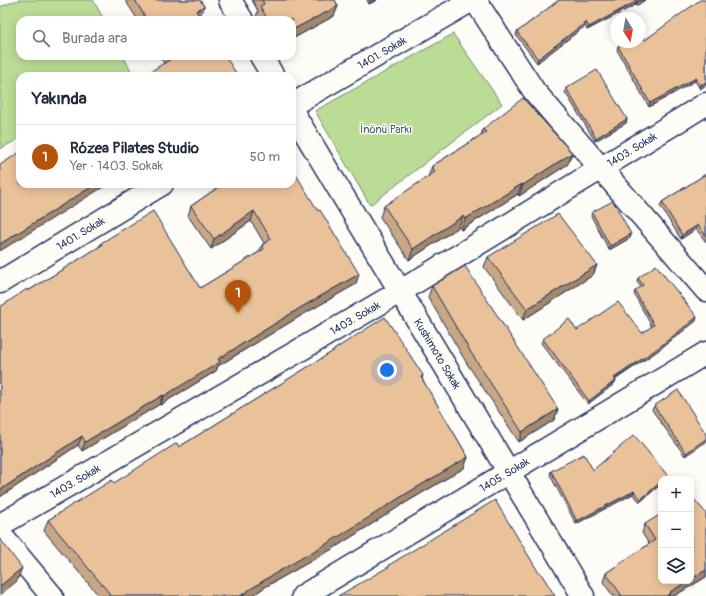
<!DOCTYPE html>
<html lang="tr">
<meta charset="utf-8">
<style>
body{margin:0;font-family:Pangolin,sans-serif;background:#f2f2f3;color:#1f2937}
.controls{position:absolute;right:12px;bottom:12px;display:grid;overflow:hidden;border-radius:8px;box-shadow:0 2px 10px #0003}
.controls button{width:36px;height:36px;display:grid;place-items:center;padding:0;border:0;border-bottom:1px solid #e0e1e3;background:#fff;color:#1f2937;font:20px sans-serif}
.compass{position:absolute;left:610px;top:12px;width:36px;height:36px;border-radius:50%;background:#fff;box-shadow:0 2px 10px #0003;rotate:169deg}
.you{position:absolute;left:387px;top:370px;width:14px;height:14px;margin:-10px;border:3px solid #fff;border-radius:50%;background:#1a73e8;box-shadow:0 0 0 6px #1a73e833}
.badge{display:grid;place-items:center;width:26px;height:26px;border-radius:50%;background:#b45309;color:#fff;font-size:13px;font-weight:700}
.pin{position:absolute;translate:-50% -33px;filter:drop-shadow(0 1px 2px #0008)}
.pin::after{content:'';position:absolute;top:21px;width:14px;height:12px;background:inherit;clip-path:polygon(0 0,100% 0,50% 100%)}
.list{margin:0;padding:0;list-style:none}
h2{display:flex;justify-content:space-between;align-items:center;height:52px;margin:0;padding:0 16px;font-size:17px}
h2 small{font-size:13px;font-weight:400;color:#747a83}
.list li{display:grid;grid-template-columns:26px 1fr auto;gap:12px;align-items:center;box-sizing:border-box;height:64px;padding:0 16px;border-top:1px solid #e0e1e3}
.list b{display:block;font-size:15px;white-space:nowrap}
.list p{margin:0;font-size:13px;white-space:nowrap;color:#747a83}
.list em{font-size:13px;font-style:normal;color:#747a83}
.icon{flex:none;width:22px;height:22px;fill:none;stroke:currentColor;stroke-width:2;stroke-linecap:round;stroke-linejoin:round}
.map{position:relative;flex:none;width:706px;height:596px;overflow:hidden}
.search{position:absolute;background:#fff;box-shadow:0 2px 10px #0003;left:16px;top:16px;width:280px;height:44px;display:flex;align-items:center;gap:10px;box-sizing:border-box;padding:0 14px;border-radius:12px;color:#747a83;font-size:15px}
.panel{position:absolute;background:#fff;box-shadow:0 2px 10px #0003;left:16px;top:72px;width:280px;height:116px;border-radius:12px}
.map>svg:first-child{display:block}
.green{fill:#bbdc95;stroke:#6b867a}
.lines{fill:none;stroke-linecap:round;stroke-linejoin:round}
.minor-casing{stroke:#1b2f5e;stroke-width:25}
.tertiary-casing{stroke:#1b2f5e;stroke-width:25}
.minor{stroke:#fdfcf7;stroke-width:22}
.tertiary{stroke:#fdfcf7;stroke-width:22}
.wall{fill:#c9a784;stroke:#1b2f5e}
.shaded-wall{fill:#a4886c;stroke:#1b2f5e}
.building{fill:#eac29a;stroke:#1b2f5e}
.labels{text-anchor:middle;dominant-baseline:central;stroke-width:3;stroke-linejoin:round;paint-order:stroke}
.street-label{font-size:11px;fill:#1b2f5e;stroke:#fdfcf7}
.park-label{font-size:11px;fill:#435a6c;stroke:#fdfcf7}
</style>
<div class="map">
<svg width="706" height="596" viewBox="0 0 706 596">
<rect width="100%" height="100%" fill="#fdfcf7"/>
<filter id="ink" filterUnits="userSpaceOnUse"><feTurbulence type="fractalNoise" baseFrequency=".025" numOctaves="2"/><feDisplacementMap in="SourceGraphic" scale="8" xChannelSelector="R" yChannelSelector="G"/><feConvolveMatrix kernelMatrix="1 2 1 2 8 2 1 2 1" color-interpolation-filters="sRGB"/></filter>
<g filter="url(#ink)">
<g class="green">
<path d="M18,0H93L104,20H20V56H123L134,76H20V138L0,149V7Z"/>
<path d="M453,34L502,104L370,205L315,111Z"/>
</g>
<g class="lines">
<defs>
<g id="minor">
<path d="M230,0L242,20"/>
<path d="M475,0L534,91L706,290"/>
<path d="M261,56L273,76"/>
<path id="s1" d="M292,105L472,0"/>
<path id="s2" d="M292,111L583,596"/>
<path id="s3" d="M0,282L162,184"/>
<path id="s4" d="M0,525L401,291L706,104"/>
<path id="s5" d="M303,596L706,353"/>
</g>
<path id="tertiary" d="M0,534L52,596"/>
</defs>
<use href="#minor" class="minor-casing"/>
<use href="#tertiary" class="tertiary-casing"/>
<use href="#minor" class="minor"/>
<use href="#tertiary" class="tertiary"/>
</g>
<g class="wall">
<path d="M125,0H200L204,6L200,16L199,17L202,20H138Z"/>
<path d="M252,0H335L338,6L334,16L292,39V20H258L256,17L258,11Z"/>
<path d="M367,0H377L369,4Z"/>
<path d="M559,0H645L636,6L635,5L587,30L585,26L537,63L516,35L517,32Z"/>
<path d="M706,0V85L700,89L695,81L649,107L617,50L618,46L645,40Z"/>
<path d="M159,56H225L164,63Z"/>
<path d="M566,88L627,119L626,123L595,141L565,92Z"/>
<path d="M483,129L568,164L519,196L518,194L461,230L459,227L409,260L380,217L384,206L428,177L432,166L481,135Z"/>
<path d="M706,174V242L696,229L681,239L660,206L662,202Z"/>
<path d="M223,184L356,284L297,318L218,366L216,371L160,405V404L82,451L78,445L0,497V307L28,291L99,247L101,243L200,288L259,252L262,245L264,243L251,221L211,249L188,216L191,206Z"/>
<path d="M592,212L631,234L630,238L609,250L591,216Z"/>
<path d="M488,257L597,265L593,275L523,320L484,267Z"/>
<path d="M638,278L696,321L656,352L615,380H616L614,384L588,404L541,343L543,339L577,330L642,333L652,327L634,294L635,291L641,287L637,282Z"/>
<path d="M432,286L558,409L554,420L519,442L466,362L428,297Z"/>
<path d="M335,349L423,375L422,379L468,457L464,468L400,506L334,548L265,587L252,596H99L44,531L48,520L179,447L334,351Z"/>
<path d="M654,406L706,434L685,456L652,410Z"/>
<path d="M593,470L661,479V484L640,502L633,494L576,524L550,475L551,471Z"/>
<path d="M706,513V577L674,596H613L603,582L606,573L649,544L642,533L645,524Z"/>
</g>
<g class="shaded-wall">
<path d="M371,0H377L369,4Z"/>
<path d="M641,0H645L636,6L637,2Z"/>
<path d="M637,1L635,5L587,30L589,27Z"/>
<path d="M204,6L200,16L194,20L196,11Z"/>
<path d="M338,6L334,16L292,39V30Z"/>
<path d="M586,22L585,26L537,63L538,59Z"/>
<path d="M696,78L695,81L649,107L650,103Z"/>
<path d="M706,82V85L700,89L701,85Z"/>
<path d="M627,119L626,123L595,141L596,138Z"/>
<path d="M572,153L568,164L519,196L523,185Z"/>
<path d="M96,184H108L0,251V244Z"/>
<path d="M522,184L518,194L461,230L465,219Z"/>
<path d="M254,211L251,221L211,249L214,239Z"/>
<path d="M463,216L459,227L409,260L413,249Z"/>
<path d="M698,225L696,229L681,239L682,235Z"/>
<path d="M631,234L630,238L609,250L610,246Z"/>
<path d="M597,265L593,275L523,320L527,309Z"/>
<path d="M359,274L356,284L297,318L218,366L216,371L160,405L164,396L218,359L300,308Z"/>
<path d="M697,317L696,321L656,352L612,381L614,378Z"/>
<path d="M616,380L614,384L588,404L589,401Z"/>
<path d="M163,395L160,404L82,451L85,442Z"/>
<path d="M558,409L554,420L519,442L522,432Z"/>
<path d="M82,436L78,445L0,497V490Z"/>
<path d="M706,439V442L685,456L686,453Z"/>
<path d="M468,457L464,468L400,506L334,548L265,587L252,596H240L269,577L404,495Z"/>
<path d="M661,482V484L640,502L641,499Z"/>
<path d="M634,491L633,494L576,524L577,521Z"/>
<path d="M22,568L17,581L0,595V586Z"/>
<path d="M706,570V577L674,596H666L670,592L688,581H691V579Z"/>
</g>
<g class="building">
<path d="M135,0H200L204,6L196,11L202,20H147Z"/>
<path d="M262,0H335L338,6L292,30V20H268L260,6L264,4Z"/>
<path d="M559,0H641L637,2V1L589,27L586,22L538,59L517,32Z"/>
<path d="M700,0H706V82L701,85L696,78L650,103L618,46L626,42H640V34L641,33L645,40Z"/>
<path d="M169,56H225L238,76H143L171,59Z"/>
<path d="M597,70L627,119L596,138L566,88Z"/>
<path d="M523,98L572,153L523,185L522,184L465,219L463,216L413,249L384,206L435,172L432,166L486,132L483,129Z"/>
<path d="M20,152V184H96L0,244V165Z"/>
<path d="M292,168L318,211L320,210L359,274L300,308L218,359L220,362L164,396L163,395L85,442L82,436L0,490V307L27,289L28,291L102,245L101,243L153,211L200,288L264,249L262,245L271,239L254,211L214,239L191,206L223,184H292Z"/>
<path d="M706,174V236L698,225L682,235L662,202Z"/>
<path d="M613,201L631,234L610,246L592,212Z"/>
<path d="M558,214L597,265L527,309L488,257Z"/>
<path d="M656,265L697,317L658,348L614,378L616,380L589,401L543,339L569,319L577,330L618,302L642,333L654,325L635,291L643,285L638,278Z"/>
<path d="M465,266L558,409L522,432L470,351L432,286Z"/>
<path d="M385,317L423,375L421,377L468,457L404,495L338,537L269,577L240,596H107L110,594L48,520L112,480L114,483L177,443L179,447L335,350V349Z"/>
<path d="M678,390L706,434V439L686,453L654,406Z"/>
<path d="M634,435L668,476L664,479H661V482L641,499L634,491L577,521L551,471L584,454L593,470Z"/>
<path d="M693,498L706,513V570L691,579V500Z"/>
<path d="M495,500L539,573L540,572L555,596H338L390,566L389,565Z"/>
<path d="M661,514V581H688L670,592L671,593L666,596H622L606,573L655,540L645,524Z"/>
<path d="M0,539L22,568L0,586Z"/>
</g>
</g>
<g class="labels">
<g class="street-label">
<text stroke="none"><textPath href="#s1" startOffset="104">1401. Sokak</textPath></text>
<text stroke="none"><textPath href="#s4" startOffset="735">1403. Sokak</textPath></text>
<text stroke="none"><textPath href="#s3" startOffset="94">1401. Sokak</textPath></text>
<text stroke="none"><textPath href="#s4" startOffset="411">1403. Sokak</textPath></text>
<text stroke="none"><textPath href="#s2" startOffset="283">Kushimoto Sokak</textPath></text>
<text stroke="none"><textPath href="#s5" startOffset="235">1405. Sokak</textPath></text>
<text stroke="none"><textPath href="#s4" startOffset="87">1403. Sokak</textPath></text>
</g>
<g class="park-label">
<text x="386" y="129">İnönü Parkı</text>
</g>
</g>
</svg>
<div class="controls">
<button>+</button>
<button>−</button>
<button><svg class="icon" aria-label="layers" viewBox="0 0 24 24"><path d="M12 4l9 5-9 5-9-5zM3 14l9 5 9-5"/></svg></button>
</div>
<svg class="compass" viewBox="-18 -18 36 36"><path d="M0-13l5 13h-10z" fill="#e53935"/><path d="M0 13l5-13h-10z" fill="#747a83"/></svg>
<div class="you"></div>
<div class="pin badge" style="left:238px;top:313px">1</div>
<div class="search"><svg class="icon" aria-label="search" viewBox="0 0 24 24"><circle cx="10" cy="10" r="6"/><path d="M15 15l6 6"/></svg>Burada ara</div>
<section class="panel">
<h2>Yakında<small></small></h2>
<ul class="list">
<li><span class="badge">1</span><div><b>Rózea Pilates Studio</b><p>Yer · 1403. Sokak</p></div><em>50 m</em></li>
</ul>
</section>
</div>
